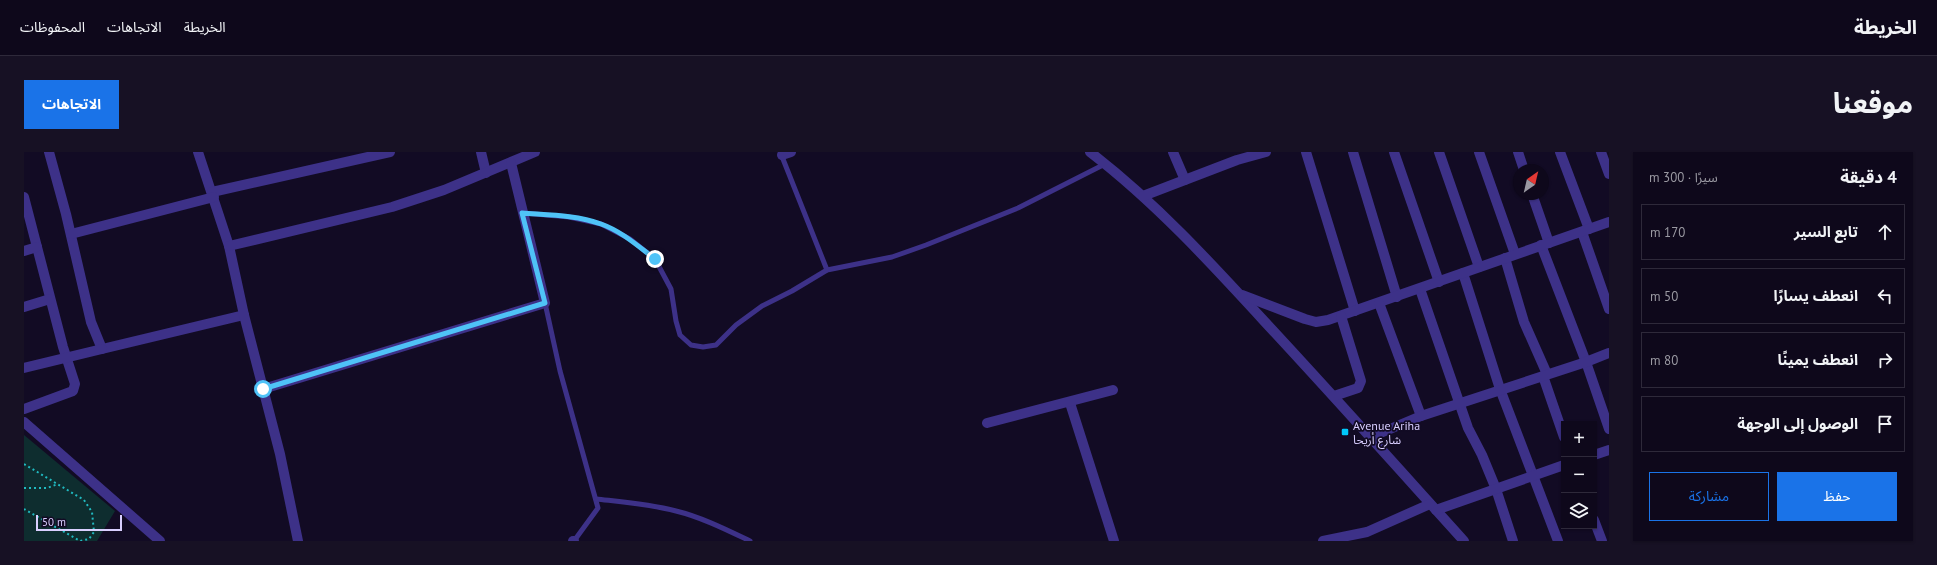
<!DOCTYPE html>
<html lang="ar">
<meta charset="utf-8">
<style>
body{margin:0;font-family:"PT Sans","Noto Sans Arabic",sans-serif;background:#171124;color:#f1f3f6;direction:rtl}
.controls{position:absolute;right:12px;bottom:12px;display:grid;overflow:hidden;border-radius:0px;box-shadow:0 1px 3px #0004}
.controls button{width:36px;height:36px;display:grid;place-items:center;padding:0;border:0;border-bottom:1px solid #2e293a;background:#0e081b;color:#f1f3f6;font:20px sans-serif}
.compass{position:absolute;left:1489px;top:12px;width:36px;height:36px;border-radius:50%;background:#0e081b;box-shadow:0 1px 3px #0004;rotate:34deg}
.scale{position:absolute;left:12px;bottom:10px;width:86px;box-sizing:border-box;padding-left:4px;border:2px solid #d9cfff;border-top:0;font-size:11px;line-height:14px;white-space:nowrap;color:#d9cfff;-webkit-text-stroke:3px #120b24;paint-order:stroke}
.stop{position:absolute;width:12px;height:12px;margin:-9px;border:3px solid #4fc3f7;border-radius:50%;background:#fff}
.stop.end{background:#4fc3f7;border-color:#fff;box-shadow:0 1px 4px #0008}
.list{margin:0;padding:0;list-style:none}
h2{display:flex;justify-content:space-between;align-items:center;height:52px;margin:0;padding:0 16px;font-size:17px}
h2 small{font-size:13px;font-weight:400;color:#9b9aa3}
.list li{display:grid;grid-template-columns:26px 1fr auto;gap:12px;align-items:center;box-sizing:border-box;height:56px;margin:0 8px 8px;padding:0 8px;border:1px solid #2e293a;border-radius:0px}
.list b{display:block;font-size:15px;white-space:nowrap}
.list em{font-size:13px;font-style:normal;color:#9b9aa3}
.actions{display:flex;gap:8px;padding:12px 16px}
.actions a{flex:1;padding:9px 0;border:1px solid #1a73e8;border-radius:0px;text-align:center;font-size:14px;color:#1a73e8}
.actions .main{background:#1a73e8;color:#fff}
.icon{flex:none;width:22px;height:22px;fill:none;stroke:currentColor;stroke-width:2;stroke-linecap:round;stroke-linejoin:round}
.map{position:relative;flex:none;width:1585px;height:389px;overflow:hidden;direction:ltr;border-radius:0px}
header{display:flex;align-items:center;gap:24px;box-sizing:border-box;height:56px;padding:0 20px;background:#0e081b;border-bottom:1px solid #2e293a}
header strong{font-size:19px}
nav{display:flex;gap:22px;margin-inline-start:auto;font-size:14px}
.intro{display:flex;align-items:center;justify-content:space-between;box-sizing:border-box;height:96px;padding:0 24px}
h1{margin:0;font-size:28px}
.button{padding:10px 18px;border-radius:0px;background:#1a73e8;color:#fff;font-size:14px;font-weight:700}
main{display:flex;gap:24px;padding:0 24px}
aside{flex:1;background:#0e081b;border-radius:0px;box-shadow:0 1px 3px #0004}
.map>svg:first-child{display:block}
.green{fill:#0e2d2f}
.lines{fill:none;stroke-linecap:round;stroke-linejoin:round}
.path{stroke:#21bac1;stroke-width:2;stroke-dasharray:2 3;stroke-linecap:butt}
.lane{stroke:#3d3188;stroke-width:5}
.street{stroke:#3d3188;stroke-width:10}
.route{stroke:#4fc3f7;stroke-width:5}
.poi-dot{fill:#00c8fa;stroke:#120b24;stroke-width:1.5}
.labels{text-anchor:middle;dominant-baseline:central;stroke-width:3.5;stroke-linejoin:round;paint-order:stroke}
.poi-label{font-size:12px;fill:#d9cfff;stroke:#120b24;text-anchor:start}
</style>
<header>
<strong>الخريطة</strong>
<nav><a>الخريطة</a><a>الاتجاهات</a><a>المحفوظات</a></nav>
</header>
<div class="intro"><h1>موقعنا</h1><a class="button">الاتجاهات</a></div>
<main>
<aside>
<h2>4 دقيقة<small>سيرًا · 300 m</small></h2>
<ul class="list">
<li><svg class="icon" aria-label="ahead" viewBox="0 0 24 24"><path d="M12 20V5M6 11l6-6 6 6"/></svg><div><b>تابع السير</b></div><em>170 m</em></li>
<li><svg class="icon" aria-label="left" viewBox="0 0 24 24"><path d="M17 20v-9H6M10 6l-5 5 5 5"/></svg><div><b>انعطف يسارًا</b></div><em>50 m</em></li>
<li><svg class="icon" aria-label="right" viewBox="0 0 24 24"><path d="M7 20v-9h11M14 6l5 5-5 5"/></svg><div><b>انعطف يمينًا</b></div><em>80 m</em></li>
<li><svg class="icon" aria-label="arrive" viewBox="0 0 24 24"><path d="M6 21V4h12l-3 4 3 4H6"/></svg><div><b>الوصول إلى الوجهة</b></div></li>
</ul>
<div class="actions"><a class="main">حفظ</a><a>مشاركة</a></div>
</aside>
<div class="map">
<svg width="1585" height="389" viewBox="0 0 1585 389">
<rect width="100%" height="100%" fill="#120b24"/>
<path class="green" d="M0,283L91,359L73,389H0Z"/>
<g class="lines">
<g class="path">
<path d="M0,312L60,348L68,360L70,380L65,387L56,389L0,357"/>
<path d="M0,336H23L34,332"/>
</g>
<g class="lane">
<path d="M757,2L803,118"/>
<path d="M499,61L545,65L577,72L606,87L631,107L647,137L652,169L656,183L667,193L679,195L692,193L712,173L738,154L768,139L803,118L868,105L902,93L994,56L1081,12"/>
<path d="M521,151L536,219L574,356L550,389"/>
<path d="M572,347C599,350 625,352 652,359C677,365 703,378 726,389"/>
</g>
<g class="street">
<path d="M25,0L42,62L67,170L78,197L220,163"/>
<path d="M174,0L205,94L220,163L256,302L274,389"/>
<path d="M457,0L462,21"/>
<path d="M1066,0C1131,50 1186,110 1241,170C1308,242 1374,316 1440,389"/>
<path d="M1149,0L1161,28"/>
<path d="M1282,0L1331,159"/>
<path d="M1329,0L1373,145"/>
<path d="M1370,0L1415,130"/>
<path d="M1415,0L1455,115"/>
<path d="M1455,0L1491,102"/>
<path d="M1494,0L1500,18"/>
<path d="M1536,0L1565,77"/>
<path d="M1577,0L1585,22"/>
<path d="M758,3L767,0"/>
<path d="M188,40L366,0"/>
<path d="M1508,42L1525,91"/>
<path d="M1119,44L1213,8L1242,0"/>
<path d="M0,45L39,195L51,232L49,239L0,257"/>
<path d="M1558,80L1585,157"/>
<path d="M47,82L190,45"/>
<path d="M1517,93L1562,210L1585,277"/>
<path d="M205,94L368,55L420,38L511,0"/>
<path d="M0,99L13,95"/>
<path d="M1481,106L1500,170L1523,222"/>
<path d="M1439,121L1476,237L1534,389"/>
<path d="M1396,137L1444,276L1458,303L1472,337L1489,389"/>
<path d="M1218,143L1281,167L1292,170L1304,168L1585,70"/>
<path d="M1355,151L1397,264"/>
<path d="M0,155L26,147"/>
<path d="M0,216L78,197"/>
<path d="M1519,224L1540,285"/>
<path d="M239,237L521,151L487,11"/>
<path d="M1310,244L1334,236L1337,229L1317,164"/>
<path d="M1046,251L1090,389"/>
<path d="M0,270L136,389"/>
<path d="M963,271L1089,238"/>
<path d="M1347,285L1397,264L1562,210L1585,201"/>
<path d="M1570,303L1585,298"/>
<path d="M1412,358L1540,313"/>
<path d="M1570,368L1578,389"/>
<path d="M549,389H550"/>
<path d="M1299,389L1343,380L1406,352"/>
</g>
</g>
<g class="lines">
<path class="route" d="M239,237L521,151L498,61C524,63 552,63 577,72C597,79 614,94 631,107"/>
</g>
<rect class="poi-dot" x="1317" y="276" width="8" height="8" rx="2"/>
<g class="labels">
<g class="poi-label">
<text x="1329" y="273">Avenue Ariha<tspan x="1329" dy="14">شارع أريحا</tspan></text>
</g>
</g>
</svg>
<div class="controls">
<button>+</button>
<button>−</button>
<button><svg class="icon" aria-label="layers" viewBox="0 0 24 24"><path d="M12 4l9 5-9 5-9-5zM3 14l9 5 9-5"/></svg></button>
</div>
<svg class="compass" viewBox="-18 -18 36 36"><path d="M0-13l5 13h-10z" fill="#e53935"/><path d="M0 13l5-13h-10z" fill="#9b9aa3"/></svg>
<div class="scale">50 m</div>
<div class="stop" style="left:239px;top:237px"></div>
<div class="stop end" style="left:631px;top:107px"></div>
</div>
</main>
